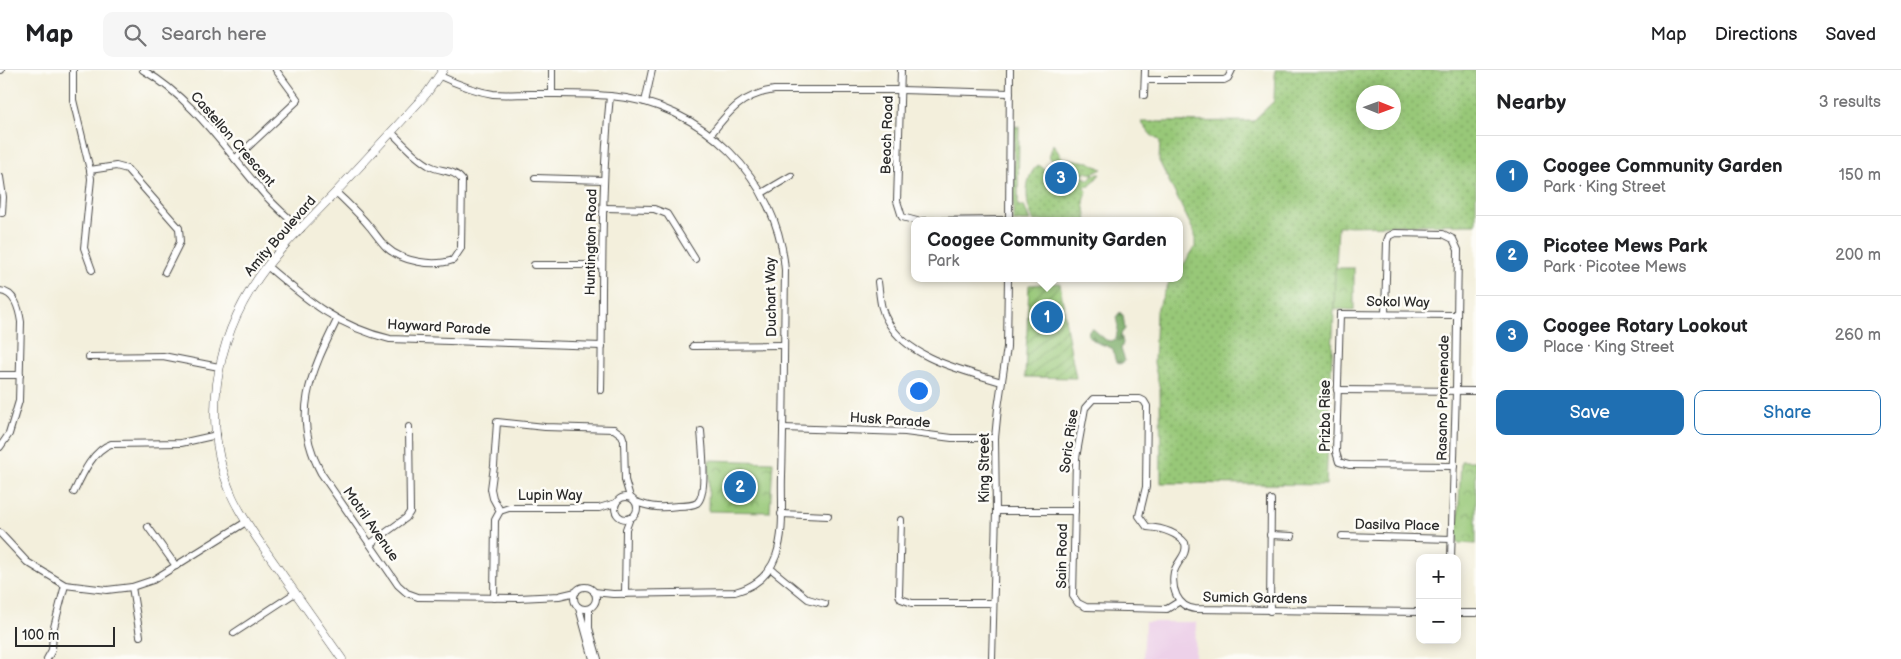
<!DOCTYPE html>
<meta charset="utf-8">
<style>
body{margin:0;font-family:"Balsamiq Sans",sans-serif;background:#f6f6f6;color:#202124}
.controls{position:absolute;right:15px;bottom:15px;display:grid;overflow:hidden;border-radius:10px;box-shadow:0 2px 12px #0003}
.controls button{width:45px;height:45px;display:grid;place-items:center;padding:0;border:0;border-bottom:1px solid #e0e0e0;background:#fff;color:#202124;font:25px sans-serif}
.compass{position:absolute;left:1356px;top:15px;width:45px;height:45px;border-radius:50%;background:#fff;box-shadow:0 2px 12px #0003;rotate:91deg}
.scale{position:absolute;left:15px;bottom:12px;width:100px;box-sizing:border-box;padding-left:5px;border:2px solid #2b2b2b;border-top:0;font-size:14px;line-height:18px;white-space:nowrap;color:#2b2b2b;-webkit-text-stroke:4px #fdfcf7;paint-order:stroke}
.you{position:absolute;left:918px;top:320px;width:18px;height:18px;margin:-12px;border:4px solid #fff;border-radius:50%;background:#1a73e8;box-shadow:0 0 0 8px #1a73e833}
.badge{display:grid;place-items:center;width:32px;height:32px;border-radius:50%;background:#1f6fb2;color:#fff;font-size:16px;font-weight:700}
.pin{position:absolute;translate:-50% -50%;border:2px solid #fff;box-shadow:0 1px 5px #0006}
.popup{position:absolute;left:911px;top:147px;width:272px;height:65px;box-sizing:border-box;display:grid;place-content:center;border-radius:10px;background:#fff;filter:drop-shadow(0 1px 4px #0005);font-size:16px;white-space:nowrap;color:#757577}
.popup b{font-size:19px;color:#202124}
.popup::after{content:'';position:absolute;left:50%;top:100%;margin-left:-10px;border:10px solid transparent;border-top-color:#fff}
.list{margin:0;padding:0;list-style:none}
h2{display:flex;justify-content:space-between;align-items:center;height:65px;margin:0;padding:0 20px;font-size:21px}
h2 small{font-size:16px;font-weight:400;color:#757577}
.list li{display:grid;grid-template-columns:32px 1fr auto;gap:15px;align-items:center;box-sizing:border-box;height:80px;padding:0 20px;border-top:1px solid #e0e0e0}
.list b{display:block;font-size:19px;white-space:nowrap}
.list p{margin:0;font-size:16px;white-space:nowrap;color:#757577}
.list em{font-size:16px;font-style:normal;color:#757577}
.actions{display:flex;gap:10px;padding:15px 20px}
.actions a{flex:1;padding:11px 0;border:1px solid #1f6fb2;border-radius:10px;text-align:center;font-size:18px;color:#1f6fb2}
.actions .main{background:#1f6fb2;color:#fff}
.icon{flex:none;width:28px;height:28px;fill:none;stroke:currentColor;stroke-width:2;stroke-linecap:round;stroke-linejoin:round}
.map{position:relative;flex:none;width:1476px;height:589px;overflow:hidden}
header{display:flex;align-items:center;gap:30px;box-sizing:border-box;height:70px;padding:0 25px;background:#fff;border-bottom:1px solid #e0e0e0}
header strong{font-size:24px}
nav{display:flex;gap:28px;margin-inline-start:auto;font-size:18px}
.search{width:350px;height:45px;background:#f6f6f6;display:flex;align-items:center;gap:12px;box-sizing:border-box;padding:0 18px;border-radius:10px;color:#757577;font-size:19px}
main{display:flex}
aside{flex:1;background:#fff}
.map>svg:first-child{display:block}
.built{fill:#edd1e9}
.grass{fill:url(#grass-dots);stroke:#627a52;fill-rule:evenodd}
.forest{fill:url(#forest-firs);stroke:#526c4a}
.park{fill:url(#park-crowns);stroke:#627a52}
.garden{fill:url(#garden-furrows);stroke:#627a52}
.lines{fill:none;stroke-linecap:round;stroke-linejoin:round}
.minor-casing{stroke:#494846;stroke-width:8}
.tertiary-casing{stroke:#494846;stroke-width:9}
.minor{stroke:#fff;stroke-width:6}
.tertiary{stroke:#fff;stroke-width:8}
.labels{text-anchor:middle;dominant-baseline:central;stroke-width:5;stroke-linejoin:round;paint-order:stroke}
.street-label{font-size:14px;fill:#2b2b2b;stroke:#fdfcf7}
</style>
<header>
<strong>Map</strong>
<div class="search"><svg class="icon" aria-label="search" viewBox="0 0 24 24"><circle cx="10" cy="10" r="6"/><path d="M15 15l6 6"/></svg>Search here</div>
<nav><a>Map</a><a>Directions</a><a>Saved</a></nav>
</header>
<main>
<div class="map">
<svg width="1476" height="589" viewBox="0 0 1476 589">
<defs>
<pattern id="grass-dots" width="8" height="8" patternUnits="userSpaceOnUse" patternTransform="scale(1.25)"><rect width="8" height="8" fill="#98c878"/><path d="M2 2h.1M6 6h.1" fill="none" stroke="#7ca363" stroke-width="1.8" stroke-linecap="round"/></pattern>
<pattern id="forest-firs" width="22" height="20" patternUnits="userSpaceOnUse" patternTransform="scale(1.25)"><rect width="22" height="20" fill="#7aac68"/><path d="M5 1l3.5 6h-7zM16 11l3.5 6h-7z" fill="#648c56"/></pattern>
<pattern id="park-crowns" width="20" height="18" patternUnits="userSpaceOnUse" patternTransform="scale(1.25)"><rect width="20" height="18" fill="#98c878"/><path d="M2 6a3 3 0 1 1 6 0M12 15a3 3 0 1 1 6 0" fill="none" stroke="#7ca363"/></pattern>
<pattern id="garden-furrows" width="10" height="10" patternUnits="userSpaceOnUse" patternTransform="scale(1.25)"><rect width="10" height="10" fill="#98c878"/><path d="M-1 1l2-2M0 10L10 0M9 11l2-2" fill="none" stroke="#7ca363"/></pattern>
</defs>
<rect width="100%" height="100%" fill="#fdfcf7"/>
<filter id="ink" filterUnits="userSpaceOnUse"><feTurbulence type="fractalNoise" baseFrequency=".02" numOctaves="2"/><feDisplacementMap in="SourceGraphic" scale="10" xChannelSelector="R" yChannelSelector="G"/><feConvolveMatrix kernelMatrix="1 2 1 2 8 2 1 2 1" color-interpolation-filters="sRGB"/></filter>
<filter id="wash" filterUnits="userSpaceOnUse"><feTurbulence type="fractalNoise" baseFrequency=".0096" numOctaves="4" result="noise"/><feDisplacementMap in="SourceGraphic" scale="20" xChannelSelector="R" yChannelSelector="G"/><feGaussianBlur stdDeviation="1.12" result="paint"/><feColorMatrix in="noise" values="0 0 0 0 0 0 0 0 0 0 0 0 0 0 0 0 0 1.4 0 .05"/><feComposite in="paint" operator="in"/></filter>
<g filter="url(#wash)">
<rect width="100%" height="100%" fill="#f3efdc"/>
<path class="built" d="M1145,552H1196L1195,589H1143Z"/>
<g class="grass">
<path d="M1275,0H1476V154L1338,156L1326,415L1161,413L1160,320L1154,293L1156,242L1170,210L1180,208V200L1195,177V164L1159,91L1160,71L1151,65L1141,52L1253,51L1274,31ZM1364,22H1394V52H1364Z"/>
<path d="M1014,56L1019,57L1018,136H1024L1030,151H1013Z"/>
<path d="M1053,74L1062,88L1089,92L1102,99L1092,104L1086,102L1082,106L1069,94L1057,95L1049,87Z"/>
<path d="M1038,95C1055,102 1036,118 1073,115L1071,111L1072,108L1084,107L1089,110L1092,105L1100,104L1090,116L1084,117L1087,121L1084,132L1087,151H1034C1025,136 1023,107 1038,95Z"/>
</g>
<path class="forest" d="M1120,242L1123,245L1125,259L1121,264L1123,273L1121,279L1125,291L1120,294L1115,290L1113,279C1105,274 1093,274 1088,265L1089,260L1092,258L1106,270L1111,271L1116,269L1118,257L1116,247Z"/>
<g class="park">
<path d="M1335,198H1354V240L1334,239Z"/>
<path d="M709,390L773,392L770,442L708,441Z"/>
<path d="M1461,391H1476V474L1457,473Z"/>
</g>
<path class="garden" d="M1060,213L1067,261L1076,308L1025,307L1029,215Z"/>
</g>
<g filter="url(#ink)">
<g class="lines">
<defs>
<g id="minor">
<path d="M0,0H1"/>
<path d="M73,0V30L90,100L91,109L84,178L92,200"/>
<path d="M143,0C194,29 227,82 265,125C276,137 288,148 301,159"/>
<path d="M901,0L897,131L902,147L917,151"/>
<path d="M440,6C457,14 474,21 493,24C506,25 518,24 531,24C557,24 584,23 610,26C702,33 778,109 785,200C784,269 784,338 782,406C781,432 785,461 776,486C769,505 754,517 735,522L613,524L594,522"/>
<path d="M1145,10H1224L1228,8L1232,0"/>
<path d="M552,24V0"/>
<path d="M1144,25L1145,0"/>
<path d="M645,32L652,0"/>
<path d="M711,64C730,40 742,25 774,20H901L1010,23"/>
<path d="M235,89L298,30L276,0"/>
<path d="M90,100L116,96L127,99L179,158L180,172L165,202"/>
<path d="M0,107L3,127L2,143"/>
<path d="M535,108L604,110"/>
<path d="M336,122C347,133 359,144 369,156C375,163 380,171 386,177C402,192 434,197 453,190L461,178L462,110C454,99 441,102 430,96C415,88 403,73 391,62"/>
<path d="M762,123L791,106"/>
<path d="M604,138L654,139L667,144L695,189"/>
<path d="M923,151L1009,150"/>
<path d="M1009,151L1010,0"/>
<path d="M534,195H602"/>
<path d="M267,196C307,230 338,257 390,269L602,276"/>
<path d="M878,212C880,226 880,240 888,252C910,290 964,300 1001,312"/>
<path d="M0,221C15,222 19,239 21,252L19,331L9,364L0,377"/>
<path d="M1385,244L1387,171L1389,166L1395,163L1443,164L1453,169L1458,180L1456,321L1451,488"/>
<path d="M337,250C311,303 290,345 321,403L398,515L407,523L418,527L519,528L559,526L576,522"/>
<path d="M693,276L784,275"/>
<path d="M89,287L163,286L219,297"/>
<path d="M0,305H20"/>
<path d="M601,320C603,222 600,123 610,26"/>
<path d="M1337,320L1476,321"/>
<path d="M783,358L905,362L952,368H995"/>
<path d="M1454,396L1349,395L1339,392L1336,382L1340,244L1457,245"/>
<path d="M74,422C82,405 93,380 111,374L181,373L217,365"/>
<circle cx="626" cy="438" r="11"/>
<path d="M636,432C652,438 661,438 678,436C684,436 692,436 697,433C708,425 702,374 701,361"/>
<path d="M500,441L493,428L491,419L494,396L497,352L545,357L614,359L622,365L624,371L625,410L630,427"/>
<path d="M996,441H1075"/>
<path d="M781,444L828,446"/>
<path d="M901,450L899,525L901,529L912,533H993"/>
<path d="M148,457L176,496"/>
<path d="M0,463L27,492L65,515L107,520L132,517L153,510L246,452"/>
<path d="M1270,465L1292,466"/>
<path d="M1342,466L1451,469"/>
<path d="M370,474L406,448L410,442L409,357"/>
<path d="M770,498L808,529L825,534"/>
<circle cx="585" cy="528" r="11"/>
<path d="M132,517L140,566"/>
<path d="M625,524L626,459L630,448"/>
<path d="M494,528L495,450L500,441L509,438H599L616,433"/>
<path d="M1180,531L1167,539L1086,537L1078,533L1073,526L1076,388L1085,338L1093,329H1140L1144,331L1147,336L1146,417L1139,446L1147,457C1161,458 1176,462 1185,473C1188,485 1177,491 1174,502C1171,518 1177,537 1195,539L1420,542"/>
<path d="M579,538L593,589"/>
<path d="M589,539V558L598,589"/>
<path d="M1270,541L1271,430"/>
<path d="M1457,543H1476"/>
<path d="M234,563L295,523"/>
<path d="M47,589L52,580L53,561L65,515"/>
<path d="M992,589L996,441L995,368L998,338L1007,277L1008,208"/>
</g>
<path id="tertiary" d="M342,589C318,555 294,521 270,487C257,468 242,448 232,426C201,354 214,271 259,207C280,177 309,150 335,123C366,90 396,57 427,23L443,0"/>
</defs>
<use href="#minor" class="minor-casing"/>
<use href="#tertiary" class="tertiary-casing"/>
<use href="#minor" class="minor"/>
<use href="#tertiary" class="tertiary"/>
</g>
</g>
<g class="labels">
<g class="street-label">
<text transform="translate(887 65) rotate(-88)">Beach Road</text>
<text transform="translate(233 69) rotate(49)">Castellon Crescent</text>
<text transform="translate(280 166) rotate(-49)">Amity Boulevard</text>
<text transform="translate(591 172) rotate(-89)">Huntington Road</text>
<text transform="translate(771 227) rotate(-91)">Duchart Way</text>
<text transform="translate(1398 232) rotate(1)">Sokol Way</text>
<text transform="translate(439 257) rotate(3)">Hayward Parade</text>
<text transform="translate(1443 328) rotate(-89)">Rasano Promenade</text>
<text transform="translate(1325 346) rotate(-90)">Prizba Rise</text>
<text transform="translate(890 350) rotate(4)">Husk Parade</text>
<text transform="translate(1069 371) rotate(-82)">Soric Rise</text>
<text transform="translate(984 398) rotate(-90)">King Street</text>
<text x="550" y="425">Lupin Way</text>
<text transform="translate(371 454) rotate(55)">Motril Avenue</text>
<text transform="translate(1397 455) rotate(1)">Dasilva Place</text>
<text transform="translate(1062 486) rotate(-89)">Sain Road</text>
<text transform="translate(1255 528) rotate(1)">Sumich Gardens</text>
</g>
</g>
</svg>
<div class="controls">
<button>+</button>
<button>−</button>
</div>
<svg class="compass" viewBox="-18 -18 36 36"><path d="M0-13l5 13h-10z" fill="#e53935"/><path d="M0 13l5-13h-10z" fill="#757577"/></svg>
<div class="scale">100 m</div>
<div class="you"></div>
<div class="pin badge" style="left:1047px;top:247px">1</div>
<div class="popup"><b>Coogee Community Garden</b>Park</div>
<div class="pin badge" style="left:740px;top:417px">2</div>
<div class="pin badge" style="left:1061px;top:108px">3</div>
</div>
<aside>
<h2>Nearby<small>3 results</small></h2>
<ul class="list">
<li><span class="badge">1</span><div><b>Coogee Community Garden</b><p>Park · King Street</p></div><em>150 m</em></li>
<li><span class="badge">2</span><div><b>Picotee Mews Park</b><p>Park · Picotee Mews</p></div><em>200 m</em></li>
<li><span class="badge">3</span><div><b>Coogee Rotary Lookout</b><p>Place · King Street</p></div><em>260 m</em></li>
</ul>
<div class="actions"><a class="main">Save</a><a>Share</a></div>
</aside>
</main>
